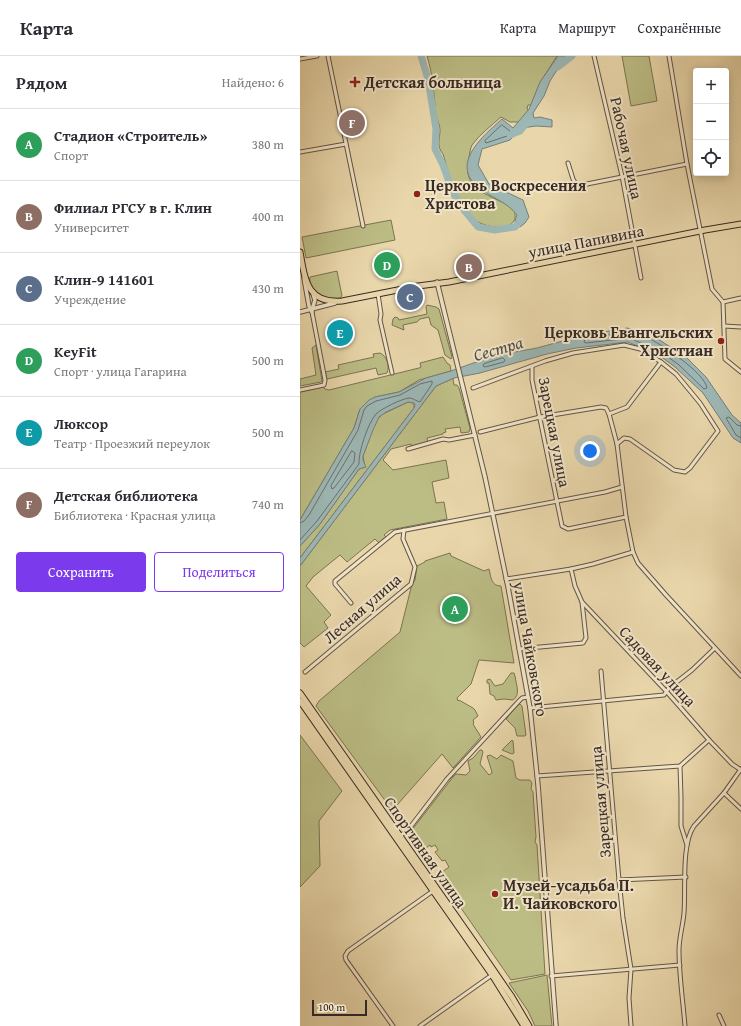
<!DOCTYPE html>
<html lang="ru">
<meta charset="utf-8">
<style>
body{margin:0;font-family:"Gentium Book Plus",serif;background:#f7f7f7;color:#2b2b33}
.controls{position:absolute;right:12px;top:12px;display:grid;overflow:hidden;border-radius:4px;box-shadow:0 2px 10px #0003}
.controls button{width:36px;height:36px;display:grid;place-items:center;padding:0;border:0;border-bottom:1px solid #e1e1e2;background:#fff;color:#2b2b33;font:20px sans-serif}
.scale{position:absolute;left:12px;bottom:10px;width:55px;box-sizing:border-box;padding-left:4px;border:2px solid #382a25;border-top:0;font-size:11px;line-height:14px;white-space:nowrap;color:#382a25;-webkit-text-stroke:3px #f1e5c8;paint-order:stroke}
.you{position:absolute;left:290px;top:395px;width:14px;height:14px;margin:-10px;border:3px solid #fff;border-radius:50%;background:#1a73e8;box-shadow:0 0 0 6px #1a73e833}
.badge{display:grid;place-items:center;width:26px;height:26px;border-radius:50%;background:#7c3aed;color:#fff;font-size:13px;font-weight:700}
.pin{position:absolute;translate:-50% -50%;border:2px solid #fff;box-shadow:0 1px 4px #0006}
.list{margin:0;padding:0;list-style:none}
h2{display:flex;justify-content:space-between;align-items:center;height:52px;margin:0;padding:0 16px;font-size:17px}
h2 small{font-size:13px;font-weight:400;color:#7c7c81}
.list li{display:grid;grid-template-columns:26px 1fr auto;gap:12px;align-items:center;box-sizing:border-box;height:72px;padding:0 16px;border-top:1px solid #e1e1e2}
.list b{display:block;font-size:15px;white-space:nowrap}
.list p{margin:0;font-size:13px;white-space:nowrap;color:#7c7c81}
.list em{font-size:13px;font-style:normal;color:#7c7c81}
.actions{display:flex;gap:8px;padding:12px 16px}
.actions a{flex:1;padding:9px 0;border:1px solid #7c3aed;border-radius:4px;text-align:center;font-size:14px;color:#7c3aed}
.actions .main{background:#7c3aed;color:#fff}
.icon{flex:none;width:22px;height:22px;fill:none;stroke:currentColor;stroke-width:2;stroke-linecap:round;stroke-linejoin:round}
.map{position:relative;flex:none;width:441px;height:970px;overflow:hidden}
header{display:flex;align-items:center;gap:24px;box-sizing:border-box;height:56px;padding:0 20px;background:#fff;border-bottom:1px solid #e1e1e2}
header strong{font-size:19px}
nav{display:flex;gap:22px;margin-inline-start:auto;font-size:14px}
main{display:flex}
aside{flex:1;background:#fff}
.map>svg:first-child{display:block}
.green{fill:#bcbd85;stroke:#7a7455}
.water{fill:#9db7b5;stroke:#757f7b}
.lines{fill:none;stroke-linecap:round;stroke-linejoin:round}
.shore{stroke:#6a706d;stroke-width:1}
.river{stroke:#9db7b5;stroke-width:7}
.minor-casing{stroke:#645546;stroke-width:5}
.tertiary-casing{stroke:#645546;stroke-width:5.5}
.trunk-casing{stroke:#382a25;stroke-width:7}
.minor{stroke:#f1e5c8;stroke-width:3}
.tertiary{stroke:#f1e5c8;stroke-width:3.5}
.trunk{stroke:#e9d7ab;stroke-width:5}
.poi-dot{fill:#8f2418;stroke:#f1e5c8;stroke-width:1.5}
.labels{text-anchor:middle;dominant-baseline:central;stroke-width:4;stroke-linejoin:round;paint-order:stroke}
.poi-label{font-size:16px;font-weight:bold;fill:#382a25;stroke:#f1e5c8;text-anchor:start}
.street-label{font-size:16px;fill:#382a25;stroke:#f1e5c8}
.water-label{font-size:17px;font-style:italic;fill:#514d49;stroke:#f1e5c8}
</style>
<header>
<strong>Карта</strong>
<nav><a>Карта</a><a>Маршрут</a><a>Сохранённые</a></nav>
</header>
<main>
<aside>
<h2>Рядом<small>Найдено: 6</small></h2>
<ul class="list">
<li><span class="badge" style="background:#2e9e5b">A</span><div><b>Стадион «Строитель»</b><p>Спорт</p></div><em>380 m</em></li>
<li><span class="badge" style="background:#8d6e63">B</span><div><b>Филиал РГСУ в г. Клин</b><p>Университет</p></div><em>400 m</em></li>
<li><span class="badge" style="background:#5c6f8a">C</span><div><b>Клин-9 141601</b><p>Учреждение</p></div><em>430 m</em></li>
<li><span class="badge" style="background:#2e9e5b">D</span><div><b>KeyFit</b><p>Спорт · улица Гагарина</p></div><em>500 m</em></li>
<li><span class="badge" style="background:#0f9aa8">E</span><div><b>Люксор</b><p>Театр · Проезжий переулок</p></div><em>500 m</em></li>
<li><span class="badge" style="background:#8d6e63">F</span><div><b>Детская библиотека</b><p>Библиотека · Красная улица</p></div><em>740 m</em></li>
</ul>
<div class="actions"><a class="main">Сохранить</a><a>Поделиться</a></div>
</aside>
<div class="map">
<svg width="441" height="970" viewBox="0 0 441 970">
<rect width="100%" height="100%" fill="#e9d7ab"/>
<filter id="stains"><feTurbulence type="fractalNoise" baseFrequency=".005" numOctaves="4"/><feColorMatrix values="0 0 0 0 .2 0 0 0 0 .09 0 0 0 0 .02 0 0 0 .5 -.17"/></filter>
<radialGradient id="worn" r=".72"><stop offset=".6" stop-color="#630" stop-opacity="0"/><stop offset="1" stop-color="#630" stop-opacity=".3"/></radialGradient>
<g class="green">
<path d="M127,0H257L241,25L231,49H228L227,53L230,55L220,66H210L201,61C191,70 180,78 172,89C170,93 170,97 169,101C166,115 167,125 179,134C190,142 204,145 214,154C222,177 186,173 175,164C156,148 150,121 143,98C136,90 140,83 140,74C140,69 137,64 136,59C134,39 133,19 127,0Z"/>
<path d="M322,0H349L357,45L331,50Z"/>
<path d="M91,164L95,184L6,202L2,181Z"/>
<path d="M37,215L42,240L40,242C27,244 7,237 10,221Z"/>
<path d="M127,249L136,251L139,253L152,301L151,303L145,299L138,274L131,269L129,261L120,263L117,266L103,269L104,274L92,269L93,263L95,261L98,262L99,264L127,258L126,251Z"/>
<path d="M16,289L22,325L21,326L0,330V323L16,319L12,292Z"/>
<path d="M80,297C87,300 90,310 87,317L78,319L76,312L27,323L25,316L39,313L38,309L74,301L73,298Z"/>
<path d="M143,301L147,307L150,309L151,315L119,324L99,336L75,341L60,353L54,372L0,464V336L23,331L25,333L29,334L119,312L121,311L120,307Z"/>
<path d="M154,322L153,323L154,329H157L159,332L170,372L169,376L161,377L160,371L145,373L146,376L143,377V378L127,382L128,387L112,392L111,388L91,393L83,404L93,414L146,404L149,422L132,426L136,447L144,446L147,463L90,474L84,479L86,481L79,487L75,483L47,506L40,499L13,521L6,530L31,559L24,566L28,572L4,591L0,587V510L136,330Z"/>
<path d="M108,346L114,347V352L0,502V490L20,468L59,413L65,411L63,400L76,364L83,358Z"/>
<path d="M150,497L151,500L184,515L189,513C191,521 191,530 201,530L214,607L179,604L171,628L157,642L158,645L159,644L173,652L175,654L178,660L173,664L174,667L173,668L181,681L153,712L142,698L97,749L94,755L92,754L16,650L19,645L100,576L112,528L115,524L117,510L125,506V505Z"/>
<path d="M211,617H214L215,620C216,628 221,639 213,644L204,643L196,644L194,640L190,638L189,627H187V624L190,623L195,630L203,628Z"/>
<path d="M220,648L222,650L226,679L225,680H217L215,672L206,663L218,649Z"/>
<path d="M0,679L42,735L19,765L20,810L0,831Z"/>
<path d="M212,684L213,685L214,697L212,698L202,694Z"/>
<path d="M180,694H182L183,696L180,708L189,719L192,717V716L187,700L190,699L197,703L201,699L213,705L216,722L220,724H230L232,727L231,733L233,736L236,781L235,786L237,789L245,918L211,924L138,819L149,811L145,804L142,805L135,796L138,794L135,789L131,791L130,789L121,796L108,779L153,721L156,718L166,719L170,715L168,705L173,702Z"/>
<path d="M247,919L252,970H235L228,955L209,927Z"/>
</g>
<g class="water">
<path d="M258,0H271L257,14L250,25L244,40L233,57L234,62L240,61L252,64V71L236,70L222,72L210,84L182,93L178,109L189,128L223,144L229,161L225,167L220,171C213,169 215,164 217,159C207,146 192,142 179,132C149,108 183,80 202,63L213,72L229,53L240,26Z"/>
<path d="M327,272L347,276L386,301L406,321L432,359L441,367V387L433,382L403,337L375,311L360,300L328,286L276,292L247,298L180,317L154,322L136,330L0,510V502L114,352L115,349L114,347L108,346L86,356L79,361L73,374L63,400V404L66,411L59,413L20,468L0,490V464L54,372L60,353L69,344L75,341L99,336L126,322L151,315L193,300L237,292L281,280Z"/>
</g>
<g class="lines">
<g class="shore">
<path d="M202,69L210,75V78L207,80L186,87L185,85Z"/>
<path d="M327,276C333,277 340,278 346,281C360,287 405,317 407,332L404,333L378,308L362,297L330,282L286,287L284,286L285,283Z"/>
<path d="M203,302L205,304L204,306L185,311L183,310L184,308Z"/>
<path d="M441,370L437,369L429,361L426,362L436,379L441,382"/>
<path d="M52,395L55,397L54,406L34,432L32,433L31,430Z"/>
<path d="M0,467L4,465L9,459L58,374L64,354L67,350L76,345L100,339L120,328L132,325V328L120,346C116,345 113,342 109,342C101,343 81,353 76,358C68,367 58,397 59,408L17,465L0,484"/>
</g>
<g class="river">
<path d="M121,0L128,23L136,73L135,93L143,109L153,137L164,154L178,171L195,174L215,171L222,163"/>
<path d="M258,11L272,0"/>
<path d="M210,79L220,75L228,65"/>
</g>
<defs>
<g id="minor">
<path d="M28,0L63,170"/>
<path d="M294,0L322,120L341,222"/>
<path d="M369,0L387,108L412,233L423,246L425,303L441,316"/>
<path d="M0,3L17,0"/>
<path d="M0,96L46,88"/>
<path d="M268,107L273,123L277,130L387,108"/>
<path d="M78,238L81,258L80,264L92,317"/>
<path d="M423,246L441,242"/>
<path d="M424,270L441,271"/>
<path d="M232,311V324L262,470L268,473L326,461"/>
<path d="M173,332L245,305L273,297L324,289L340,293L348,298L361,306L376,318L400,347L418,375L390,412L385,416L374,414L330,383L324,382L317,388"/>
<path d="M0,334L24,329L25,324L12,256"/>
<path d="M309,358L327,351L361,306"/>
<path d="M180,376L240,361L301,351L306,352L309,358L317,388L326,461L333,496L338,507L366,539L441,620"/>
<path d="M108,393L143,383L149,384L175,379"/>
<path d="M271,513L275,530L282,546L366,635L409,684L432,708L441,714"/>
<path d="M206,523L271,513L293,508L333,496"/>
<path d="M51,547L35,528V525L95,476L305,436L322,431"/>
<path d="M219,593L283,587L286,582L282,546"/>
<path d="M301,615L319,824L323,862L331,913L329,942L331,970"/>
<path d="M5,616L111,528L115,511L103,483L104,474"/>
<path d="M230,652L364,639L369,632L392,614L415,592"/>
<path d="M380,710L381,741V770L387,789"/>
<path d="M237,720L380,710L409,684"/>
<path d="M424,737L441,753"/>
<path d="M100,780L108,774L147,723L219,645L222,642L228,641"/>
<path d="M319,824L386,821"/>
<path d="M251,920L380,909"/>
<path d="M419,959L424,970"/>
<path d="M93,970L46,904L45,900L48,895L133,835"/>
<path d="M120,970L192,919"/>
<path d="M385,970C383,945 379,919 379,894C379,882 383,869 384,857C386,834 381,788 394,770L424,737L441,713"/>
</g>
<g id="tertiary">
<path d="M4,222L9,250L12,256"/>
<path d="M137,226L185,421L208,531L230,652L238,729L256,970"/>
<path d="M12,254L15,244L13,238"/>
<path d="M0,256L35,247"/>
</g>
<g id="trunk">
<path d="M0,196C5,224 7,248 42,245L118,230L149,226L405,174L441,168"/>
<path d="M0,637L177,890L212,941L229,970"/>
<path d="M0,645L192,919L224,970"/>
</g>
</defs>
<use href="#minor" class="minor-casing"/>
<use href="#tertiary" class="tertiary-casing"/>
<use href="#trunk" class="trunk-casing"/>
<use href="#minor" class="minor"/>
<use href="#tertiary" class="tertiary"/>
<use href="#trunk" class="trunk"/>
</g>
<g class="poi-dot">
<path d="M53 20h4v4h4v4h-4v4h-4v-4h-4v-4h4z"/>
<circle cx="117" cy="138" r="4"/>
<circle cx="421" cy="285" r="4"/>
<circle cx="195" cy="838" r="4"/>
</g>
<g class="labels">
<g class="poi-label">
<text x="64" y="26">Детская больница</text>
<text x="125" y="129">Церковь Воскресения<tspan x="125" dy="18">Христова</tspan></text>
<text x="413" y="276" text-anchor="end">Церковь Евангельских<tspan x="413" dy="18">Христиан</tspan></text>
<text x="203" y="829">Музей-усадьба П.<tspan x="203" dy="18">И. Чайковского</tspan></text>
</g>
<g class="street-label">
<text transform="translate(327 92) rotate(78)">Рабочая улица</text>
<text transform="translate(286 185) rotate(-11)">улица Папивина</text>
<text transform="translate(255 376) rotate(79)">Зарецкая улица</text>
<text transform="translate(62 552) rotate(-41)">Лесная улица</text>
<text transform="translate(231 593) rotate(80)">улица Чайковского</text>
<text transform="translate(358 610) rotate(47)">Садовая улица</text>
<text transform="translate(300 746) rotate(-95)">Зарецкая улица</text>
<text transform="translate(126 796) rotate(55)">Спортивная улица</text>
</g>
<g class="water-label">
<text transform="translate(198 292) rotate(-16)">Сестра</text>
</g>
</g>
<rect width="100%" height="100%" filter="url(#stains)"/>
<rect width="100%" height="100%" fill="url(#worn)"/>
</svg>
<div class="controls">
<button>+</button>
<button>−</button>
<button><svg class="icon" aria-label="locate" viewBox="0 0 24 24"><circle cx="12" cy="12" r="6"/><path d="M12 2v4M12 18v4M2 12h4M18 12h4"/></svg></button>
</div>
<div class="scale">100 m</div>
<div class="you"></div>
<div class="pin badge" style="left:155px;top:553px;background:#2e9e5b">A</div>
<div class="pin badge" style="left:169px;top:211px;background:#8d6e63">B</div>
<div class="pin badge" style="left:110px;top:241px;background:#5c6f8a">C</div>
<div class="pin badge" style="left:87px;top:209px;background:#2e9e5b">D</div>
<div class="pin badge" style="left:40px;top:277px;background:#0f9aa8">E</div>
<div class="pin badge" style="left:52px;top:67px;background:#8d6e63">F</div>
</div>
</main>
